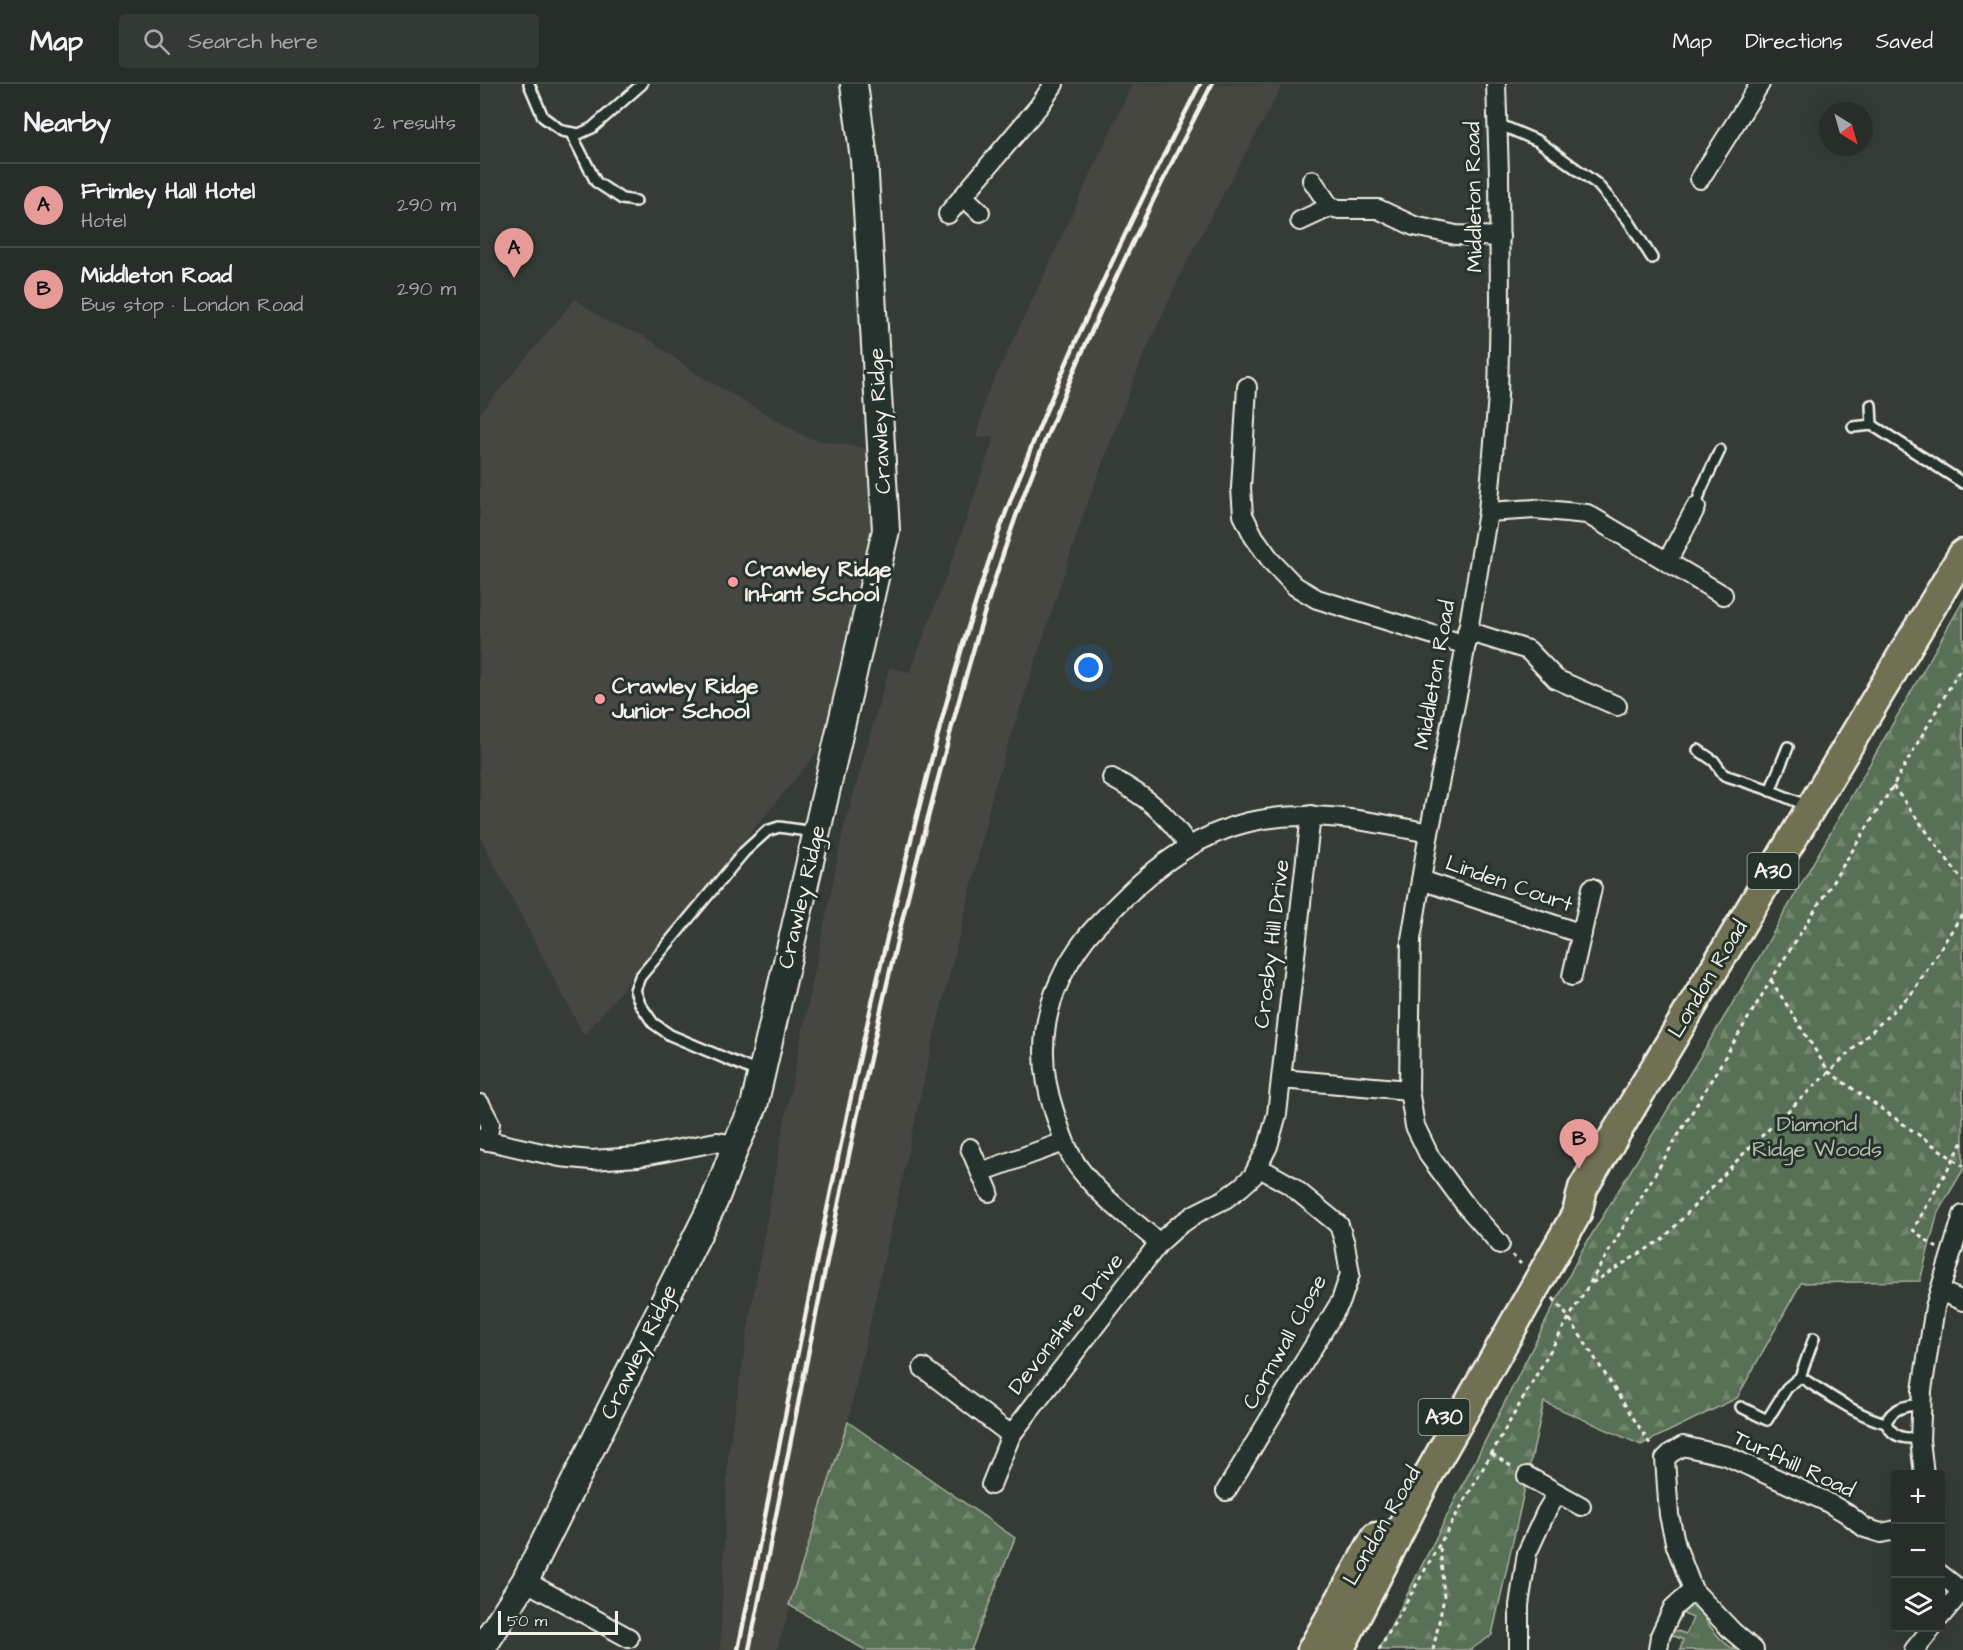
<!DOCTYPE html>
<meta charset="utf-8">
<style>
body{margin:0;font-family:"Architects Daughter",sans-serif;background:#333934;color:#f1f3f6}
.controls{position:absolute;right:18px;bottom:18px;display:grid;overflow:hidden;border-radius:6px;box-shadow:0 6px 24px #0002}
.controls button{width:54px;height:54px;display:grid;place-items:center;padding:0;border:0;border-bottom:2px solid #434945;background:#272d28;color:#f1f3f6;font:30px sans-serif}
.compass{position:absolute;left:1339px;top:18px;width:54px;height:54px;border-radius:50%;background:#272d28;box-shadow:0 6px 24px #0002;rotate:143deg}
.scale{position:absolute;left:18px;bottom:15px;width:120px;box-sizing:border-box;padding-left:6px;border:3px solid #f4f1e8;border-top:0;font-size:16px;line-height:21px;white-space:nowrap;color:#f4f1e8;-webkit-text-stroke:4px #26332d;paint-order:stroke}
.you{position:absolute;left:609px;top:584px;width:21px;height:21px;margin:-15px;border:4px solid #fff;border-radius:50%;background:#1a73e8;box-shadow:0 0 0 9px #1a73e833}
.badge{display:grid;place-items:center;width:39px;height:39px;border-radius:50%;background:#e69b98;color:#111;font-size:20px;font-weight:700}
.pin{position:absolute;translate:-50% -50px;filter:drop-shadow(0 2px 3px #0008)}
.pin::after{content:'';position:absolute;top:32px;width:21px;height:18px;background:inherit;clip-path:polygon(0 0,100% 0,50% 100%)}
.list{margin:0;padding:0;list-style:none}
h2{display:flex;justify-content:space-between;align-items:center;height:78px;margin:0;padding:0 24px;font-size:26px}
h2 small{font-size:20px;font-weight:400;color:#a4a8a8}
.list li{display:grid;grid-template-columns:39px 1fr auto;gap:18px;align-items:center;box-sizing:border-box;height:84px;padding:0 24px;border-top:2px solid #434945}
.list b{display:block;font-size:22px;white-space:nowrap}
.list p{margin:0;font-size:20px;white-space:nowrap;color:#a4a8a8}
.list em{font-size:20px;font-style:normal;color:#a4a8a8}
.icon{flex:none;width:33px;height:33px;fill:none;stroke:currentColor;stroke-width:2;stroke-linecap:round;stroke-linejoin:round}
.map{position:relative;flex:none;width:1483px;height:1566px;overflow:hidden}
header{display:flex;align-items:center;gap:36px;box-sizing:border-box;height:84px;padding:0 30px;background:#272d28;border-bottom:2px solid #434945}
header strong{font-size:28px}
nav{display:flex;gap:33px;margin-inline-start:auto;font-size:21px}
.search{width:420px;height:54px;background:#333934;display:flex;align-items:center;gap:15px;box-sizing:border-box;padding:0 21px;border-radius:6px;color:#a4a8a8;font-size:22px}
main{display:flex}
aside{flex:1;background:#272d28}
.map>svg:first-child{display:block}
.built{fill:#44463f}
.grass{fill:url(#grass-tufts);stroke:#a6b09e;stroke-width:1.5}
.forest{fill:url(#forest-firs);stroke:#a6b09e;stroke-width:1.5}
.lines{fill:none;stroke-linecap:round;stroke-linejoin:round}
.lane-casing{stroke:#f4f1e8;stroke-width:14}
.street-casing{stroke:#f4f1e8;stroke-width:22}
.secondary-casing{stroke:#f4f1e8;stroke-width:30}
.primary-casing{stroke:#f4f1e8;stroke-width:33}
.path{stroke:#f4f1e8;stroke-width:3;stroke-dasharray:4.5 4.5;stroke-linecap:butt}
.lane{stroke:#26332d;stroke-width:9}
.street{stroke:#26332d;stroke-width:18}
.secondary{stroke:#26332d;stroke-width:26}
.primary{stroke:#706f52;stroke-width:28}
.rail{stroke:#f4f1e8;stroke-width:4.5}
.poi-dot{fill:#ff9aa2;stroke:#26332d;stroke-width:2}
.labels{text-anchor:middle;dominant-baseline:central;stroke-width:6;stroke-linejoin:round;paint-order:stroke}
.shield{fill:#26332d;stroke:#b6b8b0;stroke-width:1.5}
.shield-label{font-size:21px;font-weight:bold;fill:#f4f1e8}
.street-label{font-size:22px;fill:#f4f1e8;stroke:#26332d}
.poi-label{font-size:22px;font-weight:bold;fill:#f4f1e8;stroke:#26332d;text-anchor:start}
.park-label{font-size:22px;fill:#b6bdad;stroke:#26332d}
</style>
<header>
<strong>Map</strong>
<div class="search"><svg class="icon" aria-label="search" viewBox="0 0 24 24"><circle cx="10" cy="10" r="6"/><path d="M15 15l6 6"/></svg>Search here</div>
<nav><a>Map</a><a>Directions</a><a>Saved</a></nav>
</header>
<main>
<aside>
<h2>Nearby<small>2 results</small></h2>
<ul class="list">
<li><span class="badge">A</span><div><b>Frimley Hall Hotel</b><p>Hotel</p></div><em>290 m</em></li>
<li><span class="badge">B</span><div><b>Middleton Road</b><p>Bus stop · London Road</p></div><em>290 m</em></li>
</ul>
</aside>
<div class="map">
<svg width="1483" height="1566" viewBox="0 0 1483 1566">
<defs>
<pattern id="grass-tufts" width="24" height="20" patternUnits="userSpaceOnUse" patternTransform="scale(1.5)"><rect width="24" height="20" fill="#587054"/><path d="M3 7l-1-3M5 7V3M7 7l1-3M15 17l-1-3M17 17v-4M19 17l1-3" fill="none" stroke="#71856d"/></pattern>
<pattern id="forest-firs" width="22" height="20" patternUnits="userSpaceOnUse" patternTransform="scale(1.5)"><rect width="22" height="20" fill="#587054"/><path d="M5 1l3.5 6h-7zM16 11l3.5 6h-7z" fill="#71856d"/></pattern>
</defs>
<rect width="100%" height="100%" fill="#343c35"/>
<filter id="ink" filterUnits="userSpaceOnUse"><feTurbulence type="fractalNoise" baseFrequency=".0167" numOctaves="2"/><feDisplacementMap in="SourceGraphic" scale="12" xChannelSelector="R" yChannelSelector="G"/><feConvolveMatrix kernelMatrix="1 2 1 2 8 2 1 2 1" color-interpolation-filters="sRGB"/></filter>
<g filter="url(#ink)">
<g class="built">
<path d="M652,0H803L706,179L660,280L604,429L553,585L513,708L487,821L451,965L368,1338L297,1566H240L248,1370L274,1207L302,1049L363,747L409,584L430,588L474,471L514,353L496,354L506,312L565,189Z"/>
<path d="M95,215L126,237L166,253L212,287L328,354L388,365L394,448L390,484L339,666L104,952L0,753V329Z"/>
</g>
<path class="grass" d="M1213,1519L1227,1531L1226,1537C1234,1547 1245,1563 1257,1566H1200L1203,1556L1190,1550L1192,1545L1206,1550L1213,1534L1199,1528L1207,1520Z"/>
<g class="forest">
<path d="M1483,517V1086L1458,1128L1440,1197L1321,1199L1257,1314L1161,1361L1064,1318L1012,1551L990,1566H899L1101,1168L1257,912Z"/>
<path d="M368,1338L535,1454L491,1566H385L309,1521Z"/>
</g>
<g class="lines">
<defs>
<g id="lane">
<path d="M49,0L63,33L82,47L99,50L112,44L162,0"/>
<path d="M1018,40L1058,57L1117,100L1148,136L1172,174"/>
<path d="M91,49L116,98L142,115L156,117"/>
<path d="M1391,321L1392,341"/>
<path d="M1373,343L1392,341L1483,399"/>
<path d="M1216,423L1221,406L1240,366"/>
<path d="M1218,666L1234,677L1244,691L1284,704L1328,722"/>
<path d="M1290,707L1308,663"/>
<path d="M280,989L190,951L173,939L160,920L155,906L160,893L264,768L287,747L299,743L334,748"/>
<path d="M1320,1293C1345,1308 1377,1332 1406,1339C1413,1354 1425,1355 1440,1354"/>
<path d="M1261,1323L1287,1336L1307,1304L1320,1293L1334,1254"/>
<path d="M1406,1339C1412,1323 1426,1322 1442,1320"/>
</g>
<g id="street">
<path d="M1016,0L1019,90L1020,216L1018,312L1008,428L978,606L949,749L931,855L929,1006L935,1042L950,1073L987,1123L1020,1160"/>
<path d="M1220,95L1280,0"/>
<path d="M832,96L850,123"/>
<path d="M483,112L500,128"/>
<path d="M468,130L559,22L574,0"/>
<path d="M820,137L850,123L859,125H898L934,142L976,151L1020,153"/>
<path d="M767,303L761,404L763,431L774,453L792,478L815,502L837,515L986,561"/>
<path d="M1008,428L1055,425L1107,430L1243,511"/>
<path d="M1187,478L1216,423"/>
<path d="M987,547L1048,566L1076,595L1137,622"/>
<path d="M632,694C668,714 685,728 709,762"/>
<path d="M941,796L1102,850"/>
<path d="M1092,892L1112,804"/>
<path d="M801,995L929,1006"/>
<path d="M0,1020L10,1039L7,1057"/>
<path d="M0,1055L80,1073L111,1076L158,1073L236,1058L256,1061"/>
<path d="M490,1064L509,1108"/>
<path d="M501,1088L584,1058"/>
<path d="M679,1159C653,1136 623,1115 602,1088C588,1071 582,1051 575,1030C553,966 564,909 605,855C614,843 626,833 636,822C672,785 717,750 769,738C829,724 891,737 949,749"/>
<path d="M1460,1207L1483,1217"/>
<path d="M443,1284L531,1351"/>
<path d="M1444,1390L1440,1356L1442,1306L1455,1223L1483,1131"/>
<path d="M1047,1392L1101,1422"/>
<path d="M511,1401L531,1351L679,1159L698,1142L717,1129L745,1115L761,1103L773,1092L788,1062L797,1030L831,731"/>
<path d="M746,1407L861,1217L870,1190L865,1160L859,1141L810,1101L778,1083"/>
<path d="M1460,1490L1483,1508"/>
<path d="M45,1497L149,1554"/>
<path d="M1460,1533L1482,1507"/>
<path d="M1039,1566V1521L1047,1469L1066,1428L1077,1410"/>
<path d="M1178,1566L1180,1552L1193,1524L1213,1506"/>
<path d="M1274,1566L1252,1547L1213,1506L1196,1462L1189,1431L1185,1375L1191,1369L1203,1362L1247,1372L1345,1417L1366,1429L1385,1444L1401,1449L1416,1446"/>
<path d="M1434,1566L1452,1544"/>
</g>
<path id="secondary" d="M1,1566L45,1497L234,1118L256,1061L274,1022L406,446L384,75L374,0"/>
<g id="primary">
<path d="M832,1566L896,1453"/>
<path d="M859,1566L950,1388L1097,1129L1103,1104L1483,470"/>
</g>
</defs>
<use href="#lane" class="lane-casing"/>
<use href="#street" class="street-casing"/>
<use href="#secondary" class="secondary-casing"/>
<use href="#primary" class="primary-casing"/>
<g class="path">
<path d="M1413,702L1483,797"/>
<path d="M1291,896L1349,988L1483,1082"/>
<path d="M1457,1164L1433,1146L1483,1058"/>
<path d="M1032,1171L1041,1180"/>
<path d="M1112,1199L1183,1155L1268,1065L1432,909L1483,829"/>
<path d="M1073,1214L1089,1234L1172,1363"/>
<path d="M1012,1370L1034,1384"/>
<path d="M899,1566L1089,1234L1291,896L1413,702L1483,580"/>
<path d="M953,1566L964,1514L960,1462"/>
</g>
<use href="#lane" class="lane"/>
<use href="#street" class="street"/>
<use href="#secondary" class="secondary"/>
<use href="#primary" class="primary"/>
<g class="rail">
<path d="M258,1566C312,1302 361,1037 426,776C455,659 485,541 526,428C581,281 648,139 720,0"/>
<path d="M269,1566C322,1305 370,1042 435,784C465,667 495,549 535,435C589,286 659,141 732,0"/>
</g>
</g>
</g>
<g class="poi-dot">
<circle cx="253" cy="498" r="6"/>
<circle cx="120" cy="615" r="6"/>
</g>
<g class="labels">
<g class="shield">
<rect x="1267.5" y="769" width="51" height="36" rx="4.5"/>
<rect x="938.5" y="1315" width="51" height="36" rx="4.5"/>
</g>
<g class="shield-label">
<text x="1293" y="787">A30</text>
<text x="964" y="1333">A30</text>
</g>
<g class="street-label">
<text transform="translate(994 113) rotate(-91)">Middleton Road</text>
<text transform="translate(400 337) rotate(-93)">Crawley Ridge</text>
<text transform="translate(955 591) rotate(-80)">Middleton Road</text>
<text transform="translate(1029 800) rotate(19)">Linden Court</text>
<text transform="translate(322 813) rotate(-77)">Crawley Ridge</text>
<text transform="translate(792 860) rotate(-83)">Crosby Hill Drive</text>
<text transform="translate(1228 895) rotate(-59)">London Road</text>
<text transform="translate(586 1240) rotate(-52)">Devonshire Drive</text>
<text transform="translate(805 1258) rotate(-61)">Cornwall Close</text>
<text transform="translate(159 1268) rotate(-64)">Crawley Ridge</text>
<text transform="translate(1314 1380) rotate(25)">Turfhill Road</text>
<text transform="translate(902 1442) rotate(-60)">London Road</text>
</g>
<g class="poi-label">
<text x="265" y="485">Crawley Ridge<tspan x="265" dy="25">Infant School</tspan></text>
<text x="132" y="602">Crawley Ridge<tspan x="132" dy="25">Junior School</tspan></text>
</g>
<g class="park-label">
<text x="1337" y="1040">Diamond<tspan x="1337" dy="25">Ridge Woods</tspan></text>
</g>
</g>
</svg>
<div class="controls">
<button>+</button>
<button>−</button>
<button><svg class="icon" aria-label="layers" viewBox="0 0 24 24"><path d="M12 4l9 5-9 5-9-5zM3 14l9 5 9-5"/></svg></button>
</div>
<svg class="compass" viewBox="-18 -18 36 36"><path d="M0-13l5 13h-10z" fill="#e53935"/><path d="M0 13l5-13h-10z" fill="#a4a8a8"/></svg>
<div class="scale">50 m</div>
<div class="you"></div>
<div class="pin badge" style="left:34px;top:194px">A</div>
<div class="pin badge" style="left:1099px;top:1085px">B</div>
</div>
</main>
